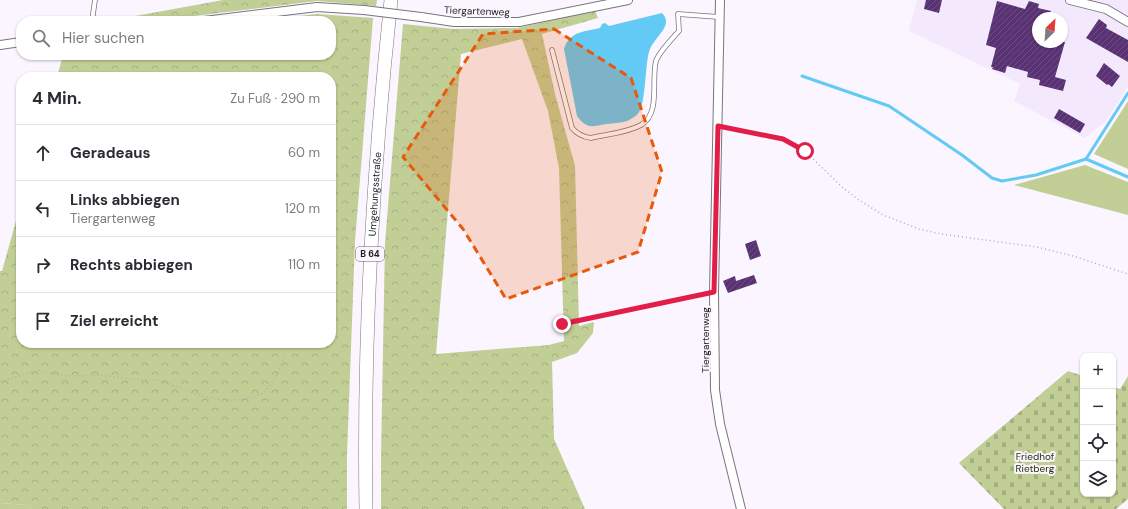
<!DOCTYPE html>
<html lang="de">
<meta charset="utf-8">
<style>
body{margin:0;font-family:"DM Sans",sans-serif;background:#f7f7f7;color:#2b2b33}
.controls{position:absolute;right:12px;bottom:12px;display:grid;overflow:hidden;border-radius:8px;box-shadow:0 1px 3px #0004}
.controls button{width:36px;height:36px;display:grid;place-items:center;padding:0;border:0;border-bottom:1px solid #e1e1e2;background:#fff;color:#2b2b33;font:20px sans-serif}
.compass{position:absolute;left:1032px;top:12px;width:36px;height:36px;border-radius:50%;background:#fff;box-shadow:0 1px 3px #0004;rotate:25deg}
.stop{position:absolute;width:12px;height:12px;margin:-9px;border:3px solid #e11d48;border-radius:50%;background:#fff}
.stop.end{background:#e11d48;border-color:#fff;box-shadow:0 1px 4px #0008}
.list{margin:0;padding:0;list-style:none}
h2{display:flex;justify-content:space-between;align-items:center;height:52px;margin:0;padding:0 16px;font-size:17px}
h2 small{font-size:13px;font-weight:400;color:#7c7c81}
.list li{display:grid;grid-template-columns:26px 1fr auto;gap:12px;align-items:center;box-sizing:border-box;height:56px;padding:0 16px;border-top:1px solid #e1e1e2}
.list b{display:block;font-size:15px;white-space:nowrap}
.list p{margin:0;font-size:13px;white-space:nowrap;color:#7c7c81}
.list em{font-size:13px;font-style:normal;color:#7c7c81}
.icon{flex:none;width:22px;height:22px;fill:none;stroke:currentColor;stroke-width:2;stroke-linecap:round;stroke-linejoin:round}
.map{position:relative;flex:none;width:1128px;height:509px;overflow:hidden}
.search{position:absolute;background:#fff;box-shadow:0 1px 3px #0004;left:16px;top:16px;width:320px;height:44px;display:flex;align-items:center;gap:10px;box-sizing:border-box;padding:0 14px;border-radius:16px;color:#7c7c81;font-size:15px}
.panel{position:absolute;background:#fff;box-shadow:0 1px 3px #0004;left:16px;top:72px;width:320px;height:276px;border-radius:16px}
.map>svg:first-child{display:block}
.built{fill:#f3e8fc;fill-rule:evenodd}
.grass{fill:#c1ce95}
.forest{fill:url(#forest-crowns);fill-rule:evenodd}
.cemetery{fill:url(#cemetery-stones)}
.water{fill:#63caf5}
.lines{fill:none;stroke-linecap:round;stroke-linejoin:round}
.stream{stroke:#63caf5;stroke-width:3}
.building{fill:url(#building-hatch)}
.service-casing{stroke:#7a747f;stroke-width:5.5}
.minor-casing{stroke:#7a747f;stroke-width:10}
.primary-casing{stroke:#7a747f;stroke-width:14}
.path{stroke:#b2aeb6;stroke-width:1.5;stroke-dasharray:1 3;stroke-linecap:butt}
.service{stroke:#fff;stroke-width:4}
.minor{stroke:#fff;stroke-width:8}
.primary{stroke:#fff;stroke-width:13}
.minor-bridge-casing{stroke:#7a747f;stroke-width:10;stroke-linecap:butt}
.minor-bridge{stroke:#fff;stroke-width:8}
.route{stroke:#e11d48;stroke-width:5}
.marked{fill:#e8590c;fill-opacity:0.2;stroke:#e8590c;stroke-width:3;stroke-dasharray:8 5;stroke-linejoin:round}
.labels{text-anchor:middle;dominant-baseline:central;stroke-width:4;stroke-linejoin:round;paint-order:stroke}
.shield{fill:#faf5fe;stroke:#5f5c63;stroke-width:1}
.shield-label{font-size:9px;font-weight:bold;fill:#1d1b20}
.street-label{font-size:10px;fill:#1d1b20;stroke:#faf5fe}
.park-label{font-size:10px;fill:#2b320d;stroke:#faf5fe}
</style>
<div class="map">
<svg width="1128" height="509" viewBox="0 0 1128 509">
<defs>
<pattern id="forest-crowns" width="20" height="18" patternUnits="userSpaceOnUse"><rect width="20" height="18" fill="#c1ce95"/><path d="M2 6a3 3 0 1 1 6 0M12 15a3 3 0 1 1 6 0" fill="none" stroke="#a5b080"/></pattern>
<pattern id="cemetery-stones" width="16" height="16" patternUnits="userSpaceOnUse"><rect width="16" height="16" fill="#c1ce95"/><path d="M2 7V4a2 2 0 0 1 4 0v3zM10 15v-3a2 2 0 0 1 4 0v3z" fill="#a5b080"/></pattern>
<pattern id="building-hatch" width="6" height="6" patternUnits="userSpaceOnUse"><rect width="6" height="6" fill="#593274"/><path d="M-1 1l2-2M0 6l6-6M5 7l2-2" fill="none" stroke="#6d4d82"/></pattern>
</defs>
<rect width="100%" height="100%" fill="#faf5fe"/>
<path class="built" d="M917,0H1128V87L1105,122L1085,138L1014,101L1020,84L909,31ZM1038,18H1062V42H1038Z"/>
<g class="grass">
<path d="M1128,101V169L1094,154Z"/>
<path d="M1085,165L1128,182V215L1014,185Z"/>
<path d="M0,503L26,505L31,509H0Z"/>
</g>
<g class="forest">
<path d="M223,0H377L376,6L317,1L153,21H108Z"/>
<path d="M595,11L598,18L542,34L555,94L575,166L579,326L594,322L593,333L577,353L552,362L554,439L585,509H381V457L385,243L403,24L454,29L517,28ZM522,39L548,111L559,168L564,341L549,345L436,354L461,54Z"/>
<path d="M317,14L373,18L355,241L347,455V509H31L26,505L0,503V271H2L21,203V343H331V77H57L63,55H331V21H254Z"/>
</g>
<path class="cemetery" d="M1068,371L1083,376V494H1113V387L1120,389L1128,376V499L1116,509H1004L959,463Z"/>
<path class="water" d="M662,13C675,26 653,37 649,52C645,66 646,101 639,112C638,115 630,120 627,121C621,123 613,123 606,124C591,127 587,129 577,116L564,49C570,31 583,32 600,28L602,24L605,23L609,26Z"/>
<g class="lines">
<g class="stream">
<path d="M802,76L889,106L962,155L992,178L1002,181L1036,175L1086,159L1128,177"/>
<path d="M1086,159L1128,93"/>
</g>
</g>
<g class="building">
<path d="M926,0H942L939,13L924,9Z"/>
<path d="M997,1L1025,9L1029,1L1039,4L1038,8L1051,11L1050,18H1038V42H1065L1055,77L1066,80L1063,91L1039,85L1040,80L1027,77L1028,72L1007,66L1005,73L992,69L993,67H991L996,48L986,45Z"/>
<path d="M1099,19L1107,25L1106,28L1128,40V62L1086,38Z"/>
<path d="M1104,63L1120,76L1112,87L1108,84L1107,85L1096,76Z"/>
<path d="M1059,109L1085,124L1080,133L1054,118Z"/>
<path d="M756,240L761,256L750,260L745,244Z"/>
<path d="M754,275L757,283L728,293L723,281L735,276L736,281Z"/>
</g>
<g class="lines">
<defs>
<g id="service">
<path d="M92,21L95,0"/>
<path d="M552,50L572,128C577,134 583,137 591,138C607,134 627,133 641,125C661,114 651,79 656,61C659,52 672,39 679,31L678,14L719,17"/>
</g>
<g id="minor">
<path d="M720,0L714,292L715,390L720,424L741,509"/>
<path d="M1070,0L1106,9L1128,22"/>
<path d="M421,17L454,22H519L628,0"/>
<path d="M204,21L317,7L364,10"/>
<path d="M0,45L21,42"/>
</g>
<g id="primary">
<path id="s1" d="M366,509C363,339 373,169 391,0"/>
</g>
</defs>
<use href="#service" class="service-casing"/>
<use href="#minor" class="minor-casing"/>
<use href="#primary" class="primary-casing"/>
<g class="path">
<path d="M725,127L783,139L796,145L805,151L842,187L859,200L883,215L919,229L941,234L1037,247L1073,256L1128,274"/>
<path d="M562,324L705,294"/>
<path d="M0,381L10,379L38,370L58,375L77,376L99,375L140,380H158L202,396L225,401L245,399L264,393L276,377L285,356"/>
</g>
<use href="#service" class="service"/>
<use href="#minor" class="minor"/>
<use href="#primary" class="primary"/>
<defs>
<path id="minor-bridge" d="M364,10L421,17"/>
</defs>
<use href="#minor-bridge" class="minor-bridge-casing"/>
<use href="#minor-bridge" class="minor-bridge"/>
</g>
<g class="lines">
<path class="route" d="M562,324L714,292L718,126L783,139L805,151"/>
</g>
<path class="marked" d="M554,29L631,78L662,172L638,252L506,299L463,229L403,157L483,34Z"/>
<g class="labels">
<rect class="shield" x="356" y="247" width="28" height="14" rx="3"/>
<g class="shield-label">
<text x="370" y="254">B 64</text>
</g>
<g class="street-label">
<text transform="translate(477 11) rotate(2)">Tiergartenweg</text>
<text stroke="none"><textPath href="#s1" startOffset="315">Umgehungsstraße</textPath></text>
<text transform="translate(705 340) rotate(-90)">Tiergartenweg</text>
</g>
<g class="park-label">
<text x="1035" y="456">Friedhof<tspan x="1035" dy="12">Rietberg</tspan></text>
</g>
</g>
</svg>
<div class="controls">
<button>+</button>
<button>−</button>
<button><svg class="icon" aria-label="locate" viewBox="0 0 24 24"><circle cx="12" cy="12" r="6"/><path d="M12 2v4M12 18v4M2 12h4M18 12h4"/></svg></button>
<button><svg class="icon" aria-label="layers" viewBox="0 0 24 24"><path d="M12 4l9 5-9 5-9-5zM3 14l9 5 9-5"/></svg></button>
</div>
<svg class="compass" viewBox="-18 -18 36 36"><path d="M0-13l5 13h-10z" fill="#e53935"/><path d="M0 13l5-13h-10z" fill="#7c7c81"/></svg>
<div class="stop" style="left:805px;top:151px"></div>
<div class="stop end" style="left:562px;top:324px"></div>
<div class="search"><svg class="icon" aria-label="search" viewBox="0 0 24 24"><circle cx="10" cy="10" r="6"/><path d="M15 15l6 6"/></svg>Hier suchen</div>
<section class="panel">
<h2>4 Min.<small>Zu Fuß · 290 m</small></h2>
<ul class="list">
<li><svg class="icon" aria-label="ahead" viewBox="0 0 24 24"><path d="M12 20V5M6 11l6-6 6 6"/></svg><div><b>Geradeaus</b></div><em>60 m</em></li>
<li><svg class="icon" aria-label="left" viewBox="0 0 24 24"><path d="M17 20v-9H6M10 6l-5 5 5 5"/></svg><div><b>Links abbiegen</b><p>Tiergartenweg</p></div><em>120 m</em></li>
<li><svg class="icon" aria-label="right" viewBox="0 0 24 24"><path d="M7 20v-9h11M14 6l5 5-5 5"/></svg><div><b>Rechts abbiegen</b></div><em>110 m</em></li>
<li><svg class="icon" aria-label="arrive" viewBox="0 0 24 24"><path d="M6 21V4h12l-3 4 3 4H6"/></svg><div><b>Ziel erreicht</b></div></li>
</ul>
</section>
</div>
